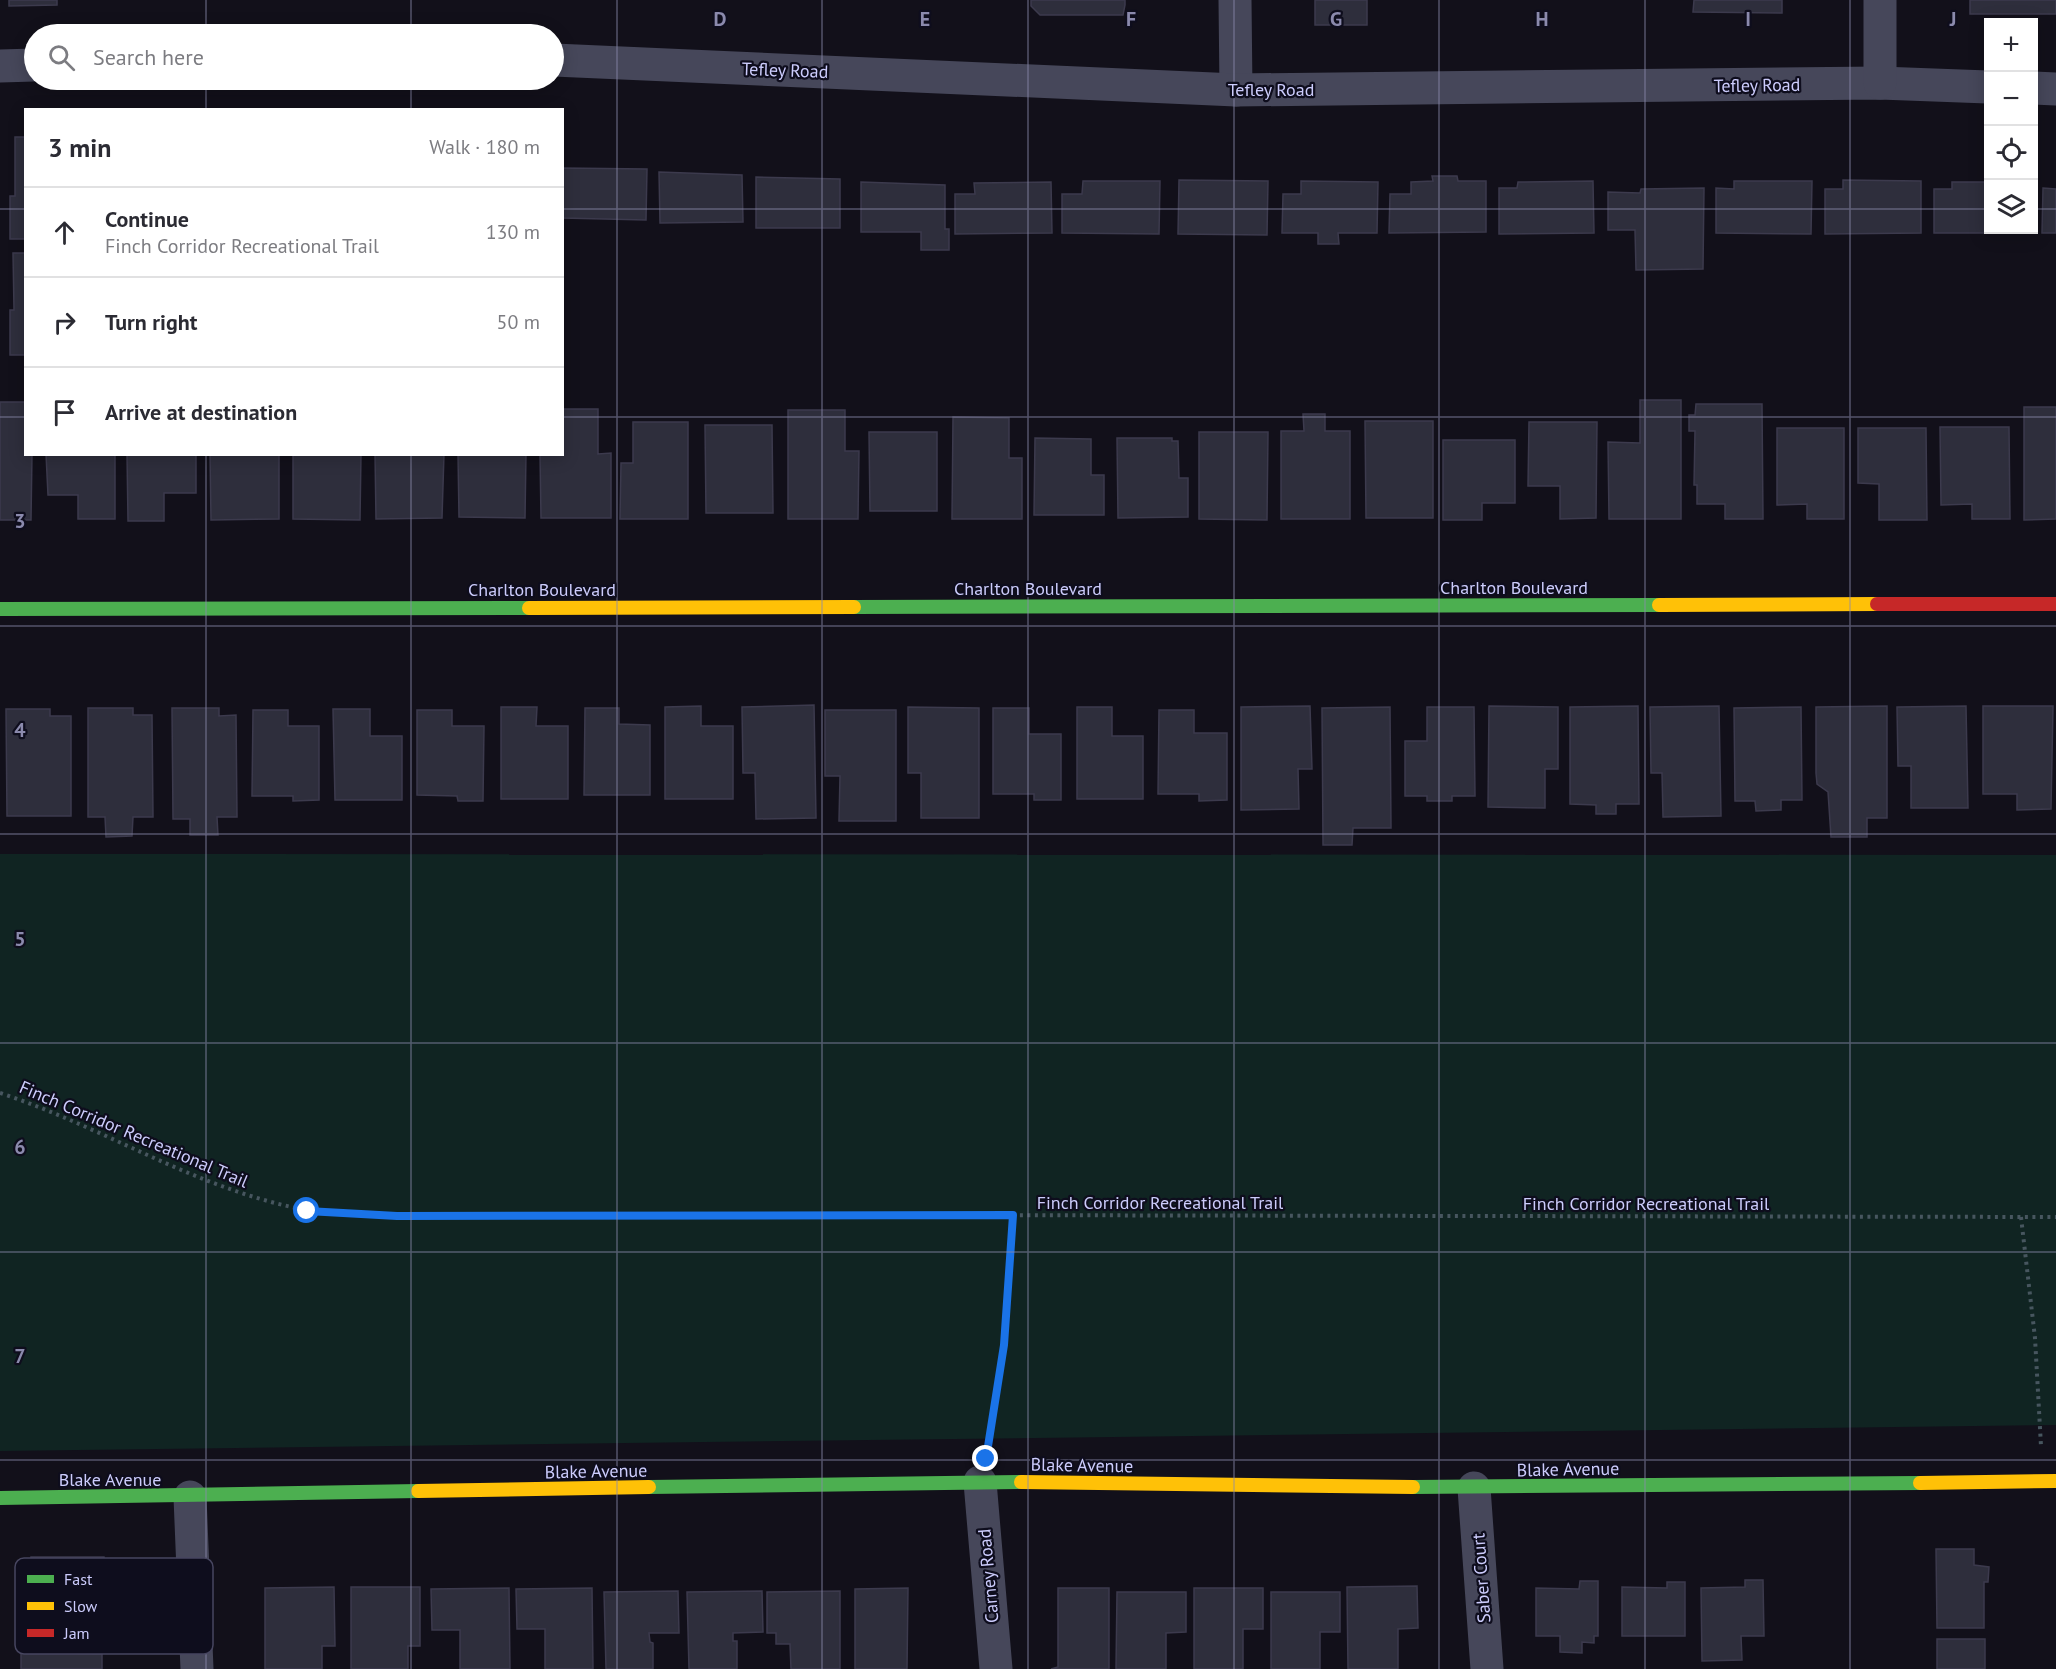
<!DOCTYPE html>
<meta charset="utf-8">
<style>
body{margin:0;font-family:"PT Sans",sans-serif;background:#f7f7f7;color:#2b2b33}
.controls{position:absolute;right:18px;top:18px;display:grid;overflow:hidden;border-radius:0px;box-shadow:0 3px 15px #0003}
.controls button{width:54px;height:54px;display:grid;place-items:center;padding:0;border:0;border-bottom:2px solid #e1e1e2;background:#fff;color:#2b2b33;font:30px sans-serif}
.stop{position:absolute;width:18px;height:18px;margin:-14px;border:4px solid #1a73e8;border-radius:50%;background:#fff}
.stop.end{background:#1a73e8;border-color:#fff;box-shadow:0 2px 6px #0008}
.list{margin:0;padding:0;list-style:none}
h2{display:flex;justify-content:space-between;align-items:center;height:78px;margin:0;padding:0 24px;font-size:26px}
h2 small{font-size:20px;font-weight:400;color:#7c7c81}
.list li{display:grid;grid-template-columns:39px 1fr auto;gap:18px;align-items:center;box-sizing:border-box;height:90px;padding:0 24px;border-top:2px solid #e1e1e2}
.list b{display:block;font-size:22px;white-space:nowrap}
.list p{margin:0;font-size:20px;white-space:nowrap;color:#7c7c81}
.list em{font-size:20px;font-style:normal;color:#7c7c81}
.icon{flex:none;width:33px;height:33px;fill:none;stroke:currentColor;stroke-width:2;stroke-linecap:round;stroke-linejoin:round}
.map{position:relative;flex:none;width:2056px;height:1669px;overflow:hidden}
.search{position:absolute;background:#fff;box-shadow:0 3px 15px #0003;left:24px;top:24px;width:540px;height:66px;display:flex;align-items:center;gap:15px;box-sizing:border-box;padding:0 21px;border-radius:33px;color:#7c7c81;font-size:22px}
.panel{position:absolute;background:#fff;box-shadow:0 3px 15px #0003;left:24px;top:108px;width:540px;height:348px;border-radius:0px}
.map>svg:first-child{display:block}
.green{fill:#102422}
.building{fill:#2e2e3c;stroke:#3c3a4d;stroke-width:1.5}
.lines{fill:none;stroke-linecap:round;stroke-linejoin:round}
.path{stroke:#47565f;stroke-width:4;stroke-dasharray:3 4.5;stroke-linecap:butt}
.street{stroke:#46475a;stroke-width:33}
.fast{stroke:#4caf50;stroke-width:14}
.slow{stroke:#ffc107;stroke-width:14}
.jam{stroke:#c62828;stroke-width:14}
.route{stroke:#1a73e8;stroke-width:8}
.grid{fill:none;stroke:#8b8aad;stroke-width:1.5;stroke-opacity:0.55}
.labels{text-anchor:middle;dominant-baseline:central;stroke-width:4.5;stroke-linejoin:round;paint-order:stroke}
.street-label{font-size:18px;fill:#ccccfc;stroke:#0e0d1d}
.key{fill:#0e0d1d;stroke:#474660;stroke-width:1.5}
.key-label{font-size:16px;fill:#ccccfc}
.grid-label{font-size:20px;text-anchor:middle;font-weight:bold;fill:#8b8aad;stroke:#0e0d1d;stroke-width:4.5;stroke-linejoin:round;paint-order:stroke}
</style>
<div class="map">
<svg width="2056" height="1669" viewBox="0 0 2056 1669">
<rect width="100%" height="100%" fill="#12101a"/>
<path class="green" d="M0,854L2056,855V1425L0,1451Z"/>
<g class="building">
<path d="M9,0H57V5L9,6Z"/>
<path d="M1031,0H1125V5L1123,15H1040L1031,6Z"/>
<rect x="1315" y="0" width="52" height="25"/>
<path d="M1694,0H1782V13L1693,12Z"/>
<rect x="1970" y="0" width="86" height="14"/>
<path d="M15,137H26V239H10V196H15Z"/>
<path d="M562,168L647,169L646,220L562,218Z"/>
<path d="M659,172L742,175L743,222L660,223Z"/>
<path d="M1432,176H1457L1458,181H1486V232L1389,233L1390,194H1411V182L1433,181Z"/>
<path d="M756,177L840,179V228H756Z"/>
<path d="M1179,180L1268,181L1267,235L1178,234Z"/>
<path d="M1843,180L1921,181V233L1825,234V189H1843Z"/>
<path d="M1083,181H1160L1159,234L1062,233V194H1082Z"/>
<path d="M1301,181L1378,182L1377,233H1338L1339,244H1318V233H1282L1283,194H1301Z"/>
<path d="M1593,181L1594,233L1499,234V188H1517L1518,182Z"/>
<path d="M1734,181H1812L1811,234L1716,233V188L1734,189Z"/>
<path d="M861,182L945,185V229H949V250H921V232H861Z"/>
<path d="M1051,182L1052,233L955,234V194H975L974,183Z"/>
<path d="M1952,182H1988V230H2028V233H1934V189H1952Z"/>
<path d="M1704,188L1703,269L1636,270L1635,230H1608V192L1640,193L1641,189Z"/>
<path d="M2043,188L2056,189V233H2042Z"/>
<path d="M13,253H26V355H10V310H14Z"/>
<path d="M1640,400H1681V519H1609L1608,442L1640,443Z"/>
<path d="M0,402H26V454H32L31,520H0Z"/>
<path d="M1696,404H1762L1763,519H1725V504H1697V485H1694L1695,431H1689V415H1695Z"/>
<path d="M2024,407H2056V519L2024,520Z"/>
<path d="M562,409H598V454L611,453V518H541L540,454H562Z"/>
<path d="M788,410H845V451H859L858,519H788Z"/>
<path d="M1303,414H1325V431H1350V519H1281V431H1304Z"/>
<path d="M953,417L1009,418V458H1022V519H952Z"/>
<path d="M1365,421H1433V518H1366Z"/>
<path d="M633,422H688V519H620L621,463H633Z"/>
<path d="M1529,422H1597L1596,518L1560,519V486H1528Z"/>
<path d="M705,425H772L773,513H706Z"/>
<path d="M1940,427H2009L2010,519H1972V504L1941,505Z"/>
<path d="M1777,428H1844V519H1807V504L1777,505Z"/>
<path d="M1858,428H1926L1927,520H1879V484L1858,483Z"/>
<path d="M869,432H937V511H870Z"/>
<path d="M1199,432H1268L1267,520L1199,519Z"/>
<path d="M1035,438L1091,439V475H1104V515H1034Z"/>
<path d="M1117,438H1172V441H1178L1179,478H1188V517L1118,518Z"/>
<path d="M1443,440H1515V503H1482V520H1443Z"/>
<path d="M46,454H115V519H78V495H48Z"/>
<path d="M127,454H196V493H164V521H128Z"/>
<path d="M210,454H279V519L211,520Z"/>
<path d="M293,454H361L360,520L293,519Z"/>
<path d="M375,454H444L442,518L376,519Z"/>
<path d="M458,454H526L525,518L459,517Z"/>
<path d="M814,705L816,818L756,819L755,773H743L742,707Z"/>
<path d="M701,706V726H733V799H665V707Z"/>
<path d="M1310,706L1312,769H1298L1299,809L1241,810V707Z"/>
<path d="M1489,706L1558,707V769H1545V808L1488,807Z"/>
<path d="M1638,706L1639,804H1616V814H1596V805L1570,804V707Z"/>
<path d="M1719,706L1721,816L1663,817L1662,773H1651L1650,707Z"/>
<path d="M1887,706V818H1867V837H1831L1828,792L1817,784L1816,773V707Z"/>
<path d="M1966,706L1968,808H1911V766H1898L1897,707Z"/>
<path d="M1983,706H2053L2051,809L2017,810V794H1983Z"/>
<path d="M501,707H537L536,726H568V799H501Z"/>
<path d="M908,707L979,708V818H921V773H908Z"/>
<path d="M1077,707H1112V736H1143V799H1077Z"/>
<path d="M1390,707L1391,828H1353L1352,845H1323L1322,708Z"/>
<path d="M1427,707H1474L1475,796H1452V801H1427V796H1405V741H1427Z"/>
<path d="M1801,707L1802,800H1781V810L1756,811L1755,801H1735L1734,708Z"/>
<path d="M88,708H133V715H152L153,817H133L132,836L106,837L105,817H88Z"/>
<path d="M172,708H219V716L236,715L237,817H217L218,835H190V819H173Z"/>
<path d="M585,708H619V724L650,725V795H584Z"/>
<path d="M993,708H1029V734H1061V800H1034V794H993Z"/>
<path d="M6,709H50V716H71V816H7Z"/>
<path d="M333,709H370V736H402V800H335Z"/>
<path d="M253,710H288V726H319V800L293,801V796H252Z"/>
<path d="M417,710H452V726H484L483,801H458L457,796L417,795Z"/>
<path d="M825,710H896V821H839L840,776H825Z"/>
<path d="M1159,710H1194V733H1227V800L1199,801V794H1158Z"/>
<path d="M1936,1549H1974V1565L1989,1567L1988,1582H1984V1628H1937Z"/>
<path d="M31,1557H104L105,1583H92V1588H96V1606H105V1642L28,1643L27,1606L23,1602V1583L31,1578Z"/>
<path d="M1745,1580H1763L1764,1636H1741L1742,1660L1702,1661L1701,1588L1745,1587Z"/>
<path d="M1580,1581H1598V1636H1594V1643L1582,1642V1653L1560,1652V1636H1536V1588L1579,1589Z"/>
<path d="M1667,1582H1685V1636H1622V1587L1667,1588Z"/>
<path d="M1417,1586L1418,1628L1398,1629V1669H1348L1347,1587Z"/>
<path d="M334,1587L335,1646H322V1669H265V1588Z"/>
<path d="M351,1587H420V1646H408V1669H351Z"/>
<path d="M509,1588L510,1669H460V1630H432L431,1589Z"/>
<path d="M592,1588L593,1669H545V1629H517L516,1589Z"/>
<path d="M908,1588L907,1669H855V1589Z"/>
<path d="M1058,1588H1109V1669H1051L1058,1667Z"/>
<path d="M1194,1588H1263V1629H1243V1669H1194Z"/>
<path d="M678,1591L679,1633H649L650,1642L653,1643V1669H606L604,1592Z"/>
<path d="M762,1591L763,1632L733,1633V1641H737V1669H689L687,1592Z"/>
<path d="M840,1591V1669H791L790,1644H776V1633H767V1592Z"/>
<path d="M1117,1592H1186V1632L1166,1633V1669H1116Z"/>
<path d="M1271,1592H1340V1632H1320V1669H1271Z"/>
<rect x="1937" y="1639" width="48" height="30"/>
<path d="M21,1652L102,1654V1669H21Z"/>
</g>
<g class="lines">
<g class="path">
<path d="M0,1093C115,1131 206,1197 330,1214L2056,1217"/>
<path d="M2021,1217L2035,1338L2041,1446"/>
<path d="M987,1449L1004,1345L1013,1215"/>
</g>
<g class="street">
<path d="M1235,0L1236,90"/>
<path d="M554,60L1236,90L1880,83L1988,87"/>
<path d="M0,66L34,65"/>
<path d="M1880,83V0"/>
<path d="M2034,88L2056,89"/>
<path d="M980,1482L996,1669"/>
<path d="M1474,1488L1487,1669"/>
<path d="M190,1497L197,1669"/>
</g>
<g class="fast">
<path d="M854,607L1659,605"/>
<path d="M0,609L529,608"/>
<path d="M649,1487L1021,1482"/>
<path d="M1413,1487L1920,1483"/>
<path d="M0,1498L418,1491"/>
</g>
<g class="slow">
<path d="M1659,605L1877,604"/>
<path d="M529,608L854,607"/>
<path d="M1021,1482L1413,1487"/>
<path d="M1920,1483L2056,1481"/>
<path d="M418,1491L649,1487"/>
</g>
<path class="jam" d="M1877,604H2056"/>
</g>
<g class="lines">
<path class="route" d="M307,1211L397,1216L1013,1215L1004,1345L986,1459"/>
</g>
<path class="grid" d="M206,0V34M411,0V34M617,0V1669M822,0V1669M1028,0V1669M1234,0V1669M1439,0V1669M1645,0V1669M1850,0V1669M206,80V110M411,80V110M0,209H26M562,209H1988M2034,209H2056M0,417H26M562,417H2056M206,454V1669M411,454V1669M0,626H2056M0,834H2056M0,1043H2056M0,1252H2056M0,1460H2056"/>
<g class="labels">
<g class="street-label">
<text transform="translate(785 70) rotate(2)">Tefley Road</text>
<text transform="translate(1757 85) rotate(-1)">Tefley Road</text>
<text x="1271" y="89">Tefley Road</text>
<text x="1514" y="587">Charlton Boulevard</text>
<text x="1028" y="588">Charlton Boulevard</text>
<text x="542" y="589">Charlton Boulevard</text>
<text transform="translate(134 1134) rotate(23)">Finch Corridor Recreational Trail</text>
<text x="1160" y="1202">Finch Corridor Recreational Trail</text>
<text x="1646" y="1203">Finch Corridor Recreational Trail</text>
<text transform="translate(1082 1465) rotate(1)">Blake Avenue</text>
<text transform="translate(1568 1469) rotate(-1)">Blake Avenue</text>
<text transform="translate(596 1471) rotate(-1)">Blake Avenue</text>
<text x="110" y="1479">Blake Avenue</text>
<text transform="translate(988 1576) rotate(-95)">Carney Road</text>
<text transform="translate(1481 1578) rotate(-94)">Saber Court</text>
</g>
</g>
<rect x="15" y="1558" width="198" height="96" rx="9" class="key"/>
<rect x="27" y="1575" width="27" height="8" fill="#4caf50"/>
<rect x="27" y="1602" width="27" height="8" fill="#ffc107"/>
<rect x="27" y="1629" width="27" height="8" fill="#c62828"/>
<g class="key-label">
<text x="64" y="1585">Fast</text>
<text x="64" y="1612">Slow</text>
<text x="64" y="1639">Jam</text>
</g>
<g class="grid-label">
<text x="720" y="26">D</text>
<text x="925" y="26">E</text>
<text x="1131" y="26">F</text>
<text x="1336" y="26">G</text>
<text x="1542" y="26">H</text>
<text x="1748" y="26">I</text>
<text x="1953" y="26">J</text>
<text x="20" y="528">3</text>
<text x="20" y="737">4</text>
<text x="20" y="946">5</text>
<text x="20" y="1154">6</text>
<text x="20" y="1363">7</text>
</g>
</svg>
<div class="controls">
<button>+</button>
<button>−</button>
<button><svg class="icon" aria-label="locate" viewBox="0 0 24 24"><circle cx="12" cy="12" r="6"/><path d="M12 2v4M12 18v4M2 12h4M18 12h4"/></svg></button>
<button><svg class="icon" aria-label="layers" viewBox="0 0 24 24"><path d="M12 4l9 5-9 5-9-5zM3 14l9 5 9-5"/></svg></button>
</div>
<div class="stop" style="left:307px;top:1211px"></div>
<div class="stop end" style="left:986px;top:1459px"></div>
<div class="search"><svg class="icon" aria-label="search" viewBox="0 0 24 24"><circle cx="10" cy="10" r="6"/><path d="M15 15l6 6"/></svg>Search here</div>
<section class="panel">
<h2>3 min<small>Walk · 180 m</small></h2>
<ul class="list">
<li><svg class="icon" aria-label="ahead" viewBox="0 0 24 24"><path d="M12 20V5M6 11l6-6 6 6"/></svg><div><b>Continue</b><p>Finch Corridor Recreational Trail</p></div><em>130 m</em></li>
<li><svg class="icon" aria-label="right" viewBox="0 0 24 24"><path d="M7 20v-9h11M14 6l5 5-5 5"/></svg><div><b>Turn right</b></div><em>50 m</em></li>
<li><svg class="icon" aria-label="arrive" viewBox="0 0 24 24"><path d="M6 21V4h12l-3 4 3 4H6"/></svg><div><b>Arrive at destination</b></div></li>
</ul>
</section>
</div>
